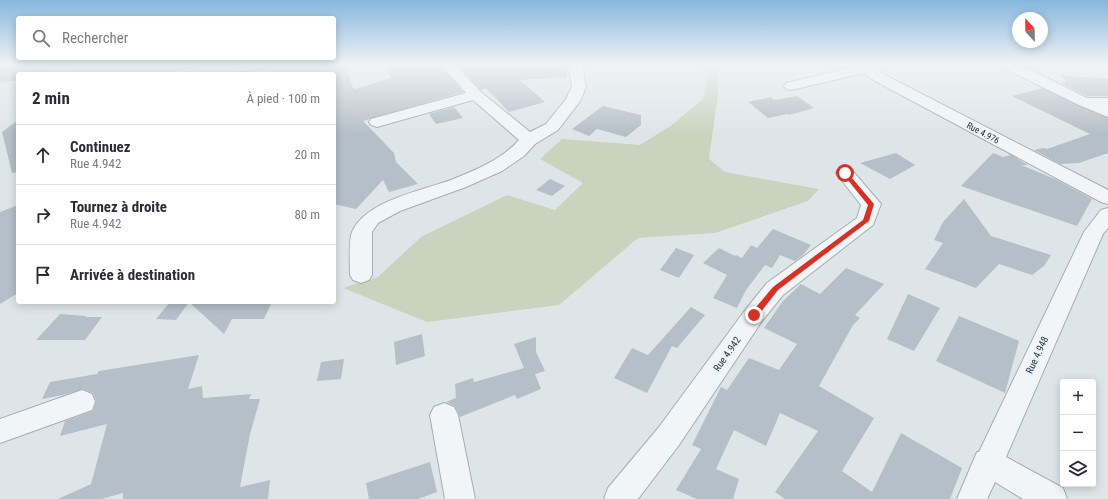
<!DOCTYPE html>
<html lang="fr">
<meta charset="utf-8">
<style>
body{margin:0;font-family:"Roboto Condensed",sans-serif;background:#f2f2f3;color:#2b2b33}
.controls{position:absolute;right:12px;bottom:12px;display:grid;overflow:hidden;border-radius:4px;box-shadow:0 2px 10px #0003}
.controls button{width:36px;height:36px;display:grid;place-items:center;padding:0;border:0;border-bottom:1px solid #e1e1e2;background:#fff;color:#2b2b33;font:20px sans-serif}
.compass{position:absolute;left:1012px;top:12px;width:36px;height:36px;border-radius:50%;background:#fff;box-shadow:0 2px 10px #0003;rotate:338deg}
.stop{position:absolute;width:12px;height:12px;margin:-9px;border:3px solid #d93025;border-radius:50%;background:#fff}
.stop.end{background:#d93025;border-color:#fff;box-shadow:0 1px 4px #0008}
.list{margin:0;padding:0;list-style:none}
h2{display:flex;justify-content:space-between;align-items:center;height:52px;margin:0;padding:0 16px;font-size:17px}
h2 small{font-size:13px;font-weight:400;color:#7c7c81}
.list li{display:grid;grid-template-columns:26px 1fr auto;gap:12px;align-items:center;box-sizing:border-box;height:60px;padding:0 16px;border-top:1px solid #e1e1e2}
.list b{display:block;font-size:15px;white-space:nowrap}
.list p{margin:0;font-size:13px;white-space:nowrap;color:#7c7c81}
.list em{font-size:13px;font-style:normal;color:#7c7c81}
.icon{flex:none;width:22px;height:22px;fill:none;stroke:currentColor;stroke-width:2;stroke-linecap:round;stroke-linejoin:round}
.map{position:relative;flex:none;width:1108px;height:499px;overflow:hidden}
.search{position:absolute;background:#fff;box-shadow:0 2px 10px #0003;left:16px;top:16px;width:320px;height:44px;display:flex;align-items:center;gap:10px;box-sizing:border-box;padding:0 14px;border-radius:4px;color:#7c7c81;font-size:15px}
.panel{position:absolute;background:#fff;box-shadow:0 2px 10px #0003;left:16px;top:72px;width:320px;height:232px;border-radius:4px}
.map>svg:first-child{display:block}
.green{fill:#c8d4be}
.building{fill:#b5bfc7}
.lines{fill:none;stroke-linecap:round;stroke-linejoin:round}
.minor-casing{stroke:#a3adb4;stroke-width:2}
.minor{fill:#f1f5f7;fill-rule:evenodd}
.route{fill:#d93025}
.labels{text-anchor:middle;dominant-baseline:central;stroke-width:4;stroke-linejoin:round;paint-order:stroke}
.far-street-label{font-size:9px;fill:#253642;stroke:#eef3f7}
.street-label{font-size:10px;fill:#253642;stroke:#eef3f7}
</style>
<div class="map">
<svg width="1108" height="499" viewBox="0 0 1108 499">
<rect width="100%" height="100%" fill="#dee5e9"/>
<path class="green" d="M689,64H718V93L709,159L725,172L819,189L808,201L715,233L638,238L559,305L427,322L343,288L378,277L421,237L507,195L555,210L583,183L540,159L562,139L640,145L672,125L703,99L709,71Z"/>
<g class="building">
<path d="M0,64H18V80L0,83Z"/>
<path d="M334,64H345L353,88L356,89L391,78L385,66L395,64H439L463,92L363,121L394,153L396,162L418,184L389,192L383,180L356,209L334,204Z"/>
<path d="M457,64H567V77L520,80L545,102L509,112L486,88L481,90Z"/>
<path d="M1061,75L1108,79V96H1087L1061,83L1067,82Z"/>
<path d="M1042,88L1108,118V153L1079,163L1060,164L1034,150L1044,148L1047,149L1090,134L1012,96Z"/>
<path d="M797,96L814,108L789,115L787,114L768,118L748,102L771,97L774,100Z"/>
<path d="M603,106L641,115V125L626,137L597,129L589,136L572,129Z"/>
<path d="M454,107L463,118L436,124L429,114Z"/>
<path d="M18,120V172L12,173L2,132Z"/>
<path d="M896,153L915,165L890,179L860,163Z"/>
<path d="M993,153L1003,157L1011,155L1028,165H1021L1057,180L1092,199L1077,226L961,186Z"/>
<path d="M550,179L565,186L552,196L536,190Z"/>
<path d="M964,199L991,236L1051,255L1044,266L1032,275L999,264L976,288L925,269L943,243L934,240L943,222Z"/>
<path d="M18,205V293L0,304V212Z"/>
<path d="M773,229L811,245L803,255L795,261L780,255L772,268L765,265L746,290L737,308L713,298L727,275L703,263L719,248L735,256L736,255L742,258L751,245L757,248Z"/>
<path d="M676,248L694,255L679,278L660,270Z"/>
<path d="M846,268L884,284L855,315L860,318L853,325L819,386L874,418L842,471L872,492L901,433L962,468L950,499H785L775,492L818,431L780,413L766,446L734,430L716,469L739,479L733,499H697L676,490L701,449L692,445L721,387L727,390L749,358L779,370L797,344L764,328L783,301L801,284L820,294Z"/>
<path d="M908,294L940,308L914,351L887,339Z"/>
<path d="M170,302H189L176,320L156,319Z"/>
<path d="M189,302H272L264,319H232L224,334Z"/>
<path d="M691,307L705,315L677,348L672,346L647,393L614,378L632,348L648,355Z"/>
<path d="M60,314L86,316L85,317H102L85,340H36Z"/>
<path d="M959,316L1019,341L1005,393L936,361Z"/>
<path d="M422,334L425,356L396,365L394,342Z"/>
<path d="M536,337V352L545,371L535,374L541,389L517,399L515,395L460,417L455,406L446,402L456,398L455,384L473,378L474,382L524,368L514,344Z"/>
<path d="M199,355L188,389L202,386L203,398L251,394L249,399H260L250,434L240,487L270,480L268,499H123V493L101,499H58L91,484L107,424L60,436L65,421L93,411L96,401L93,393L83,389L63,395L42,399L50,382L97,374L99,371Z"/>
<path d="M344,359L341,379L317,381L321,362Z"/>
<path d="M430,462L437,492L418,499H369L366,483Z"/>
</g>
<g class="lines">
<defs>
<g id="minor">
<path d="M51,64H65L60,74H46Z"/>
<path d="M226,64H273L266,68L216,74H172L174,71L179,70Z"/>
<path d="M440,64H455L481,92L530,132L546,124L566,99L572,86L568,64H582L586,86L581,100L558,130L535,144L524,156L502,171L466,187L400,211L378,223L372,232V275L369,280L361,283L353,280L350,275C350,264 348,238 353,230C367,201 423,190 451,180C476,170 501,160 519,140L473,100L377,127L371,125L369,122L371,119L466,93Z"/>
<path d="M853,64H870L887,76L1108,190V204L1101,202L877,82L864,73L791,90L786,89L784,86L786,83L855,67Z"/>
<path d="M1000,64H1019L1087,98H1108V117L1079,105L1002,67Z"/>
<path d="M845,168L851,169L881,204L873,225L783,295L762,321L679,445L638,499H604L608,488L659,427L746,309L767,283L857,218L861,205L836,173L839,169Z"/>
<path d="M1108,208V228L1103,234L1006,457L1063,488L1067,499H1023L995,482L987,499H957L977,452H979L1084,232L1101,210Z"/>
<path d="M82,390L92,394L95,402L92,410L0,443V419Z"/>
<path d="M444,403L454,407L458,415L475,499H445L430,415L434,407Z"/>
</g>
</defs>
<use href="#minor" class="minor-casing"/>
<use href="#minor" class="minor"/>
</g>
<linearGradient id="sky" x2="0" y2="1"><stop stop-color="#87b7de"/><stop offset="0.48" stop-color="#f0f3f5"/><stop offset="1" stop-color="#f0f3f5" stop-opacity="0"/></linearGradient>
<rect width="1108" height="134" fill="url(#sky)"/>
<path class="route" d="M843,172H847L874,204L869,221L778,290L757,317H751V313L773,287L863,220L868,205L843,174Z"/>
<g class="labels">
<g class="far-street-label">
<text transform="translate(983 133) rotate(28)">Rue 4.976</text>
</g>
<g class="street-label">
<text transform="translate(727 354) rotate(-55)">Rue 4.942</text>
<text transform="translate(1037 355) rotate(-65)">Rue 4.948</text>
</g>
</g>
</svg>
<div class="controls">
<button>+</button>
<button>−</button>
<button><svg class="icon" aria-label="layers" viewBox="0 0 24 24"><path d="M12 4l9 5-9 5-9-5zM3 14l9 5 9-5"/></svg></button>
</div>
<svg class="compass" viewBox="-18 -18 36 36"><path d="M0-13l5 13h-10z" fill="#e53935"/><path d="M0 13l5-13h-10z" fill="#7c7c81"/></svg>
<div class="stop" style="left:845px;top:173px"></div>
<div class="stop end" style="left:754px;top:315px"></div>
<div class="search"><svg class="icon" aria-label="search" viewBox="0 0 24 24"><circle cx="10" cy="10" r="6"/><path d="M15 15l6 6"/></svg>Rechercher</div>
<section class="panel">
<h2>2 min<small>À pied · 100 m</small></h2>
<ul class="list">
<li><svg class="icon" aria-label="ahead" viewBox="0 0 24 24"><path d="M12 20V5M6 11l6-6 6 6"/></svg><div><b>Continuez</b><p>Rue 4.942</p></div><em>20 m</em></li>
<li><svg class="icon" aria-label="right" viewBox="0 0 24 24"><path d="M7 20v-9h11M14 6l5 5-5 5"/></svg><div><b>Tournez à droite</b><p>Rue 4.942</p></div><em>80 m</em></li>
<li><svg class="icon" aria-label="arrive" viewBox="0 0 24 24"><path d="M6 21V4h12l-3 4 3 4H6"/></svg><div><b>Arrivée à destination</b></div></li>
</ul>
</section>
</div>
